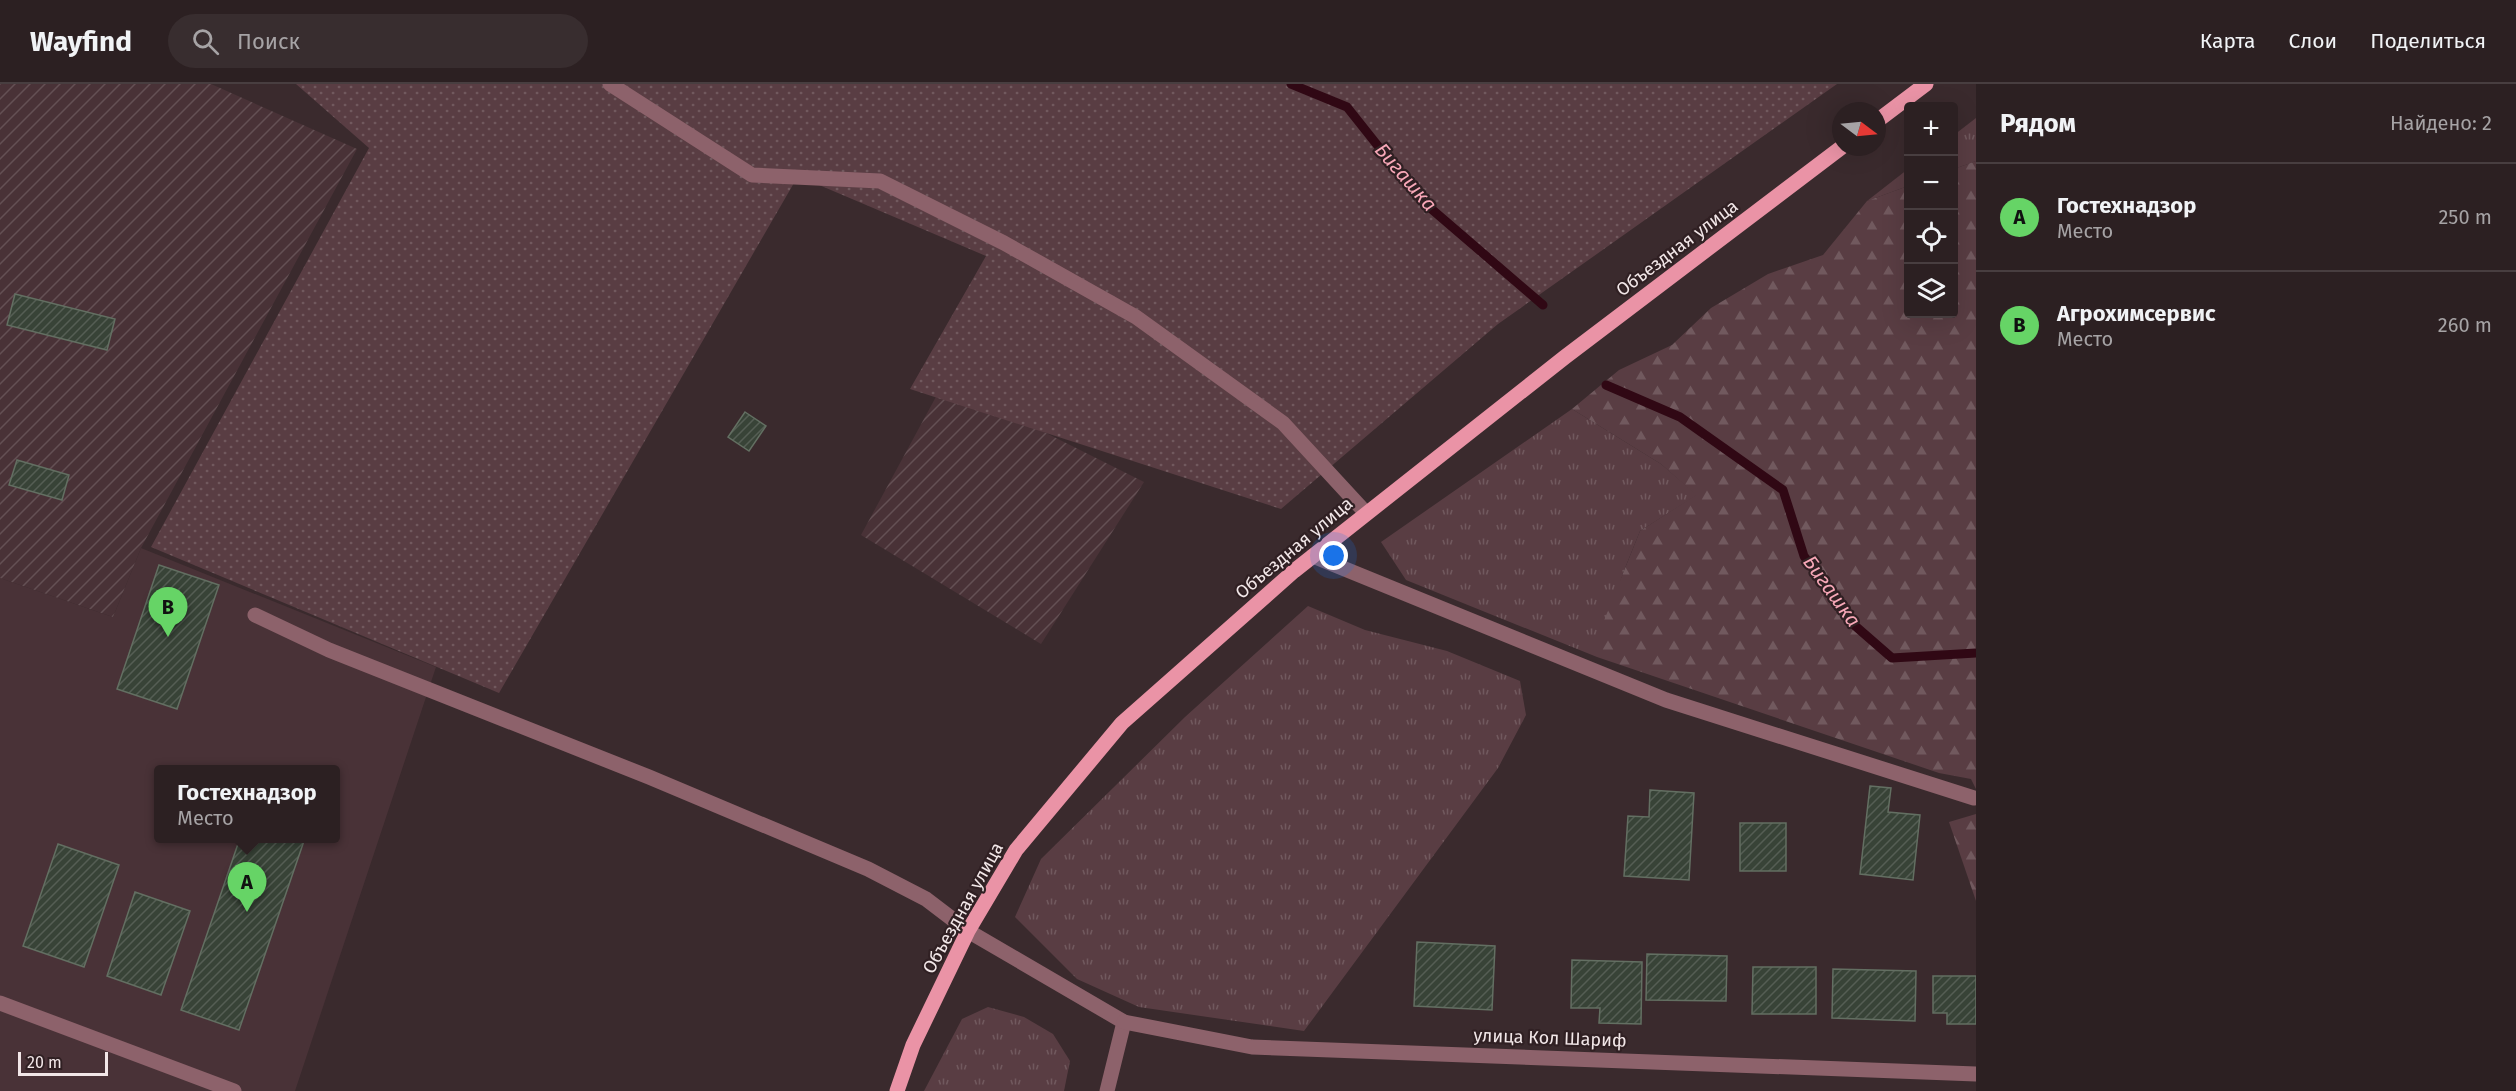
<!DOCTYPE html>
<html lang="ru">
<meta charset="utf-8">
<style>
body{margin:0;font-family:"Fira Sans",sans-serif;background:#382d2f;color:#f1f3f6}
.controls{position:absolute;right:18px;top:18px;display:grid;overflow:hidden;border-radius:6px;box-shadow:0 6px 24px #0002}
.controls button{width:54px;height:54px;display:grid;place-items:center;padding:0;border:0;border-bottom:2px solid #483e40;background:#2c2022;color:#f1f3f6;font:30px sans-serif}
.compass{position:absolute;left:1832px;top:18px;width:54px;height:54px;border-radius:50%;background:#2c2022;box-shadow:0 6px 24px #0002;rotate:106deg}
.scale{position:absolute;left:18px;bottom:15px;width:90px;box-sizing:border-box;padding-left:6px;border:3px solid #f2e7e8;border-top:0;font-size:16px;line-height:21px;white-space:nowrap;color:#f2e7e8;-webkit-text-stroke:4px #302023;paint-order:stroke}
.you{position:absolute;left:1334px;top:472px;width:21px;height:21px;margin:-15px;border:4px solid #fff;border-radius:50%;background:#1a73e8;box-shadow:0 0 0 9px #1a73e833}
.badge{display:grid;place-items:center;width:39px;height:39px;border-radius:50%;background:#66d466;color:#111;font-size:20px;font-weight:700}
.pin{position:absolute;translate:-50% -50px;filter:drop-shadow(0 2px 3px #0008)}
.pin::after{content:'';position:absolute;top:32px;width:21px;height:18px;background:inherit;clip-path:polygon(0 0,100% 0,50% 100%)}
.popup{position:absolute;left:154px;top:681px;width:186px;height:78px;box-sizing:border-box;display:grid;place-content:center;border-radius:6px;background:#2c2022;filter:drop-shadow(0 2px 4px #0005);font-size:20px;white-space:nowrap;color:#a6a3a5}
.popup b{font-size:22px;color:#f1f3f6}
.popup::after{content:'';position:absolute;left:50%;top:100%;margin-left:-12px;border:12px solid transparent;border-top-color:#2c2022}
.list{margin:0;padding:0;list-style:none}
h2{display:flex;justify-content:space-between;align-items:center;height:78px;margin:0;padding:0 24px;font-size:26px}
h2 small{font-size:20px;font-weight:400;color:#a6a3a5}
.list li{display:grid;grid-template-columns:39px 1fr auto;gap:18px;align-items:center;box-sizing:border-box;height:108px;padding:0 24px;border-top:2px solid #483e40}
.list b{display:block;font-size:22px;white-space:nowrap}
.list p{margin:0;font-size:20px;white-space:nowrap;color:#a6a3a5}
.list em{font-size:20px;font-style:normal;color:#a6a3a5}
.icon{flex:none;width:33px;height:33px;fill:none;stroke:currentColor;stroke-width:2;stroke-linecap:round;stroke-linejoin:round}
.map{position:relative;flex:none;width:1976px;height:1007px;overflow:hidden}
header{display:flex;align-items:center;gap:36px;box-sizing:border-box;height:84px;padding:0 30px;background:#2c2022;border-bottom:2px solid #483e40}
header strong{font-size:28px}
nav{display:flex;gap:33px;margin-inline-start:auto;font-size:21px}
.search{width:420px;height:54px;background:#382d2f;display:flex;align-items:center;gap:15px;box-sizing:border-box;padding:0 21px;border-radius:33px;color:#a6a3a5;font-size:22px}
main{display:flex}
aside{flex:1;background:#2c2022}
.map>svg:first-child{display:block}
.built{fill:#493237;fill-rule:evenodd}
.industrial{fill:url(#industrial-furrows)}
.grass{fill:url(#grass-tufts)}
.forest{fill:url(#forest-firs)}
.park{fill:url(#park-dots)}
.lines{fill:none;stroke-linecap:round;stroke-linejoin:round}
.stream{stroke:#300814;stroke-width:9}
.building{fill:url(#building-hatch);stroke:#636f62;stroke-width:1.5}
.minor{stroke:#8d626b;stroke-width:15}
.major{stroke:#ea93a6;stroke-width:15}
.labels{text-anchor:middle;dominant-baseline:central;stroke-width:4.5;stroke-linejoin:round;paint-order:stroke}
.street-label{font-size:18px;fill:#f2e7e8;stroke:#302023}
.water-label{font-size:20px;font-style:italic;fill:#f8a8b8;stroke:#302023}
</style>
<header>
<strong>Wayfind</strong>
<div class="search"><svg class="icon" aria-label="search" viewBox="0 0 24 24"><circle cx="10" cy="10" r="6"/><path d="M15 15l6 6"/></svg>Поиск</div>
<nav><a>Карта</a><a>Слои</a><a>Поделиться</a></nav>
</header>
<main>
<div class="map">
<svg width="1976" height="1007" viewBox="0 0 1976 1007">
<defs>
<pattern id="industrial-furrows" width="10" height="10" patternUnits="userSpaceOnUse" patternTransform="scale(1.5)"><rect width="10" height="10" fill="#493237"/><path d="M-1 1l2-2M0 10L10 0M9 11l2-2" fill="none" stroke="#645054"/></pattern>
<pattern id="grass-tufts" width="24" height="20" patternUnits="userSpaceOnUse" patternTransform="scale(1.5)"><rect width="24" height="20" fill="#593d43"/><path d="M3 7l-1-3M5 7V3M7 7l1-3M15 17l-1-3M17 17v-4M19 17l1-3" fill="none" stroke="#71595e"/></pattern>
<pattern id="forest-firs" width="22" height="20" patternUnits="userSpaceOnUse" patternTransform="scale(1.5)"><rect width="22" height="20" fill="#593d43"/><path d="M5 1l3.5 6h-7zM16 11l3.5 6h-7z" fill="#71595e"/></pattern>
<pattern id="park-dots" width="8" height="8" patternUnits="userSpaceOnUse" patternTransform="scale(1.5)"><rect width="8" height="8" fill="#593d43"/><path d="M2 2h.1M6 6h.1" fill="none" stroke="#71595e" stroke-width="1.8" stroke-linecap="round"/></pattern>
<pattern id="building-hatch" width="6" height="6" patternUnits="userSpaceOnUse" patternTransform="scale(1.5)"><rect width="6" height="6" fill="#384337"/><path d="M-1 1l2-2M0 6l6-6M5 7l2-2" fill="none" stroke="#555e54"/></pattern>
</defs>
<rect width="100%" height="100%" fill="#3a2a2d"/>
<path class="built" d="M141,464L436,583L295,1007H0V494L113,533ZM158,686H336V754H158Z"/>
<g class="industrial">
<path d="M0,0H211L357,65L141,464L113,533L0,494Z"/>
<path d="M944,298L1144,398L1041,560L861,451Z"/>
</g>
<g class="grass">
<path d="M1976,34V77L1954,85V51Z"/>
<path d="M1908,85V102L1867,117Z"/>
<path d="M1572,325L1661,380L1697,411L1640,447L1623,489L1597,573L1406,496L1381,458Z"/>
<path d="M1308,522L1365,546L1447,567L1520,597L1526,631L1498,684L1304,947L1139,923L1077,895L1015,833L1041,775L1185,633Z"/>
<path d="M988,923L1024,933L1053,950L1070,977L1064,1007H924L962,935Z"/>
</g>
<g class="forest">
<path d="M1976,77V705L1971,695L1939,689L1597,573V554L1640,447L1696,411L1661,380L1572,325L1619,286L1672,261L1711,224L1768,190L1823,171L1867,117L1908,102V230H1954V85Z"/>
<path d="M1976,730V817L1949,738Z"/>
</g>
<path class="park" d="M296,0H1837L1498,240L1281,425L910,305L986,172L798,92L499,609L151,463L369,64Z"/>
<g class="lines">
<g class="stream">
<path d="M1291,0L1347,23L1421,116L1543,221"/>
<path d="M1606,301L1680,333L1783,406L1804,472L1853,540L1892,574L1976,569"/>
</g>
</g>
<g class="building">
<path d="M15,210L115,235L107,266L7,241Z"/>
<path d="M745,328L766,342L749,367L728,353Z"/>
<path d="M17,376L69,391L62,416L9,401Z"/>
<path d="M159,481L219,501L177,625L117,605Z"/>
<path d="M1870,702L1891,704L1888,728L1920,731L1913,796L1860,790Z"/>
<path d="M1650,706L1694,709L1689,796L1624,792L1628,732L1649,733Z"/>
<rect x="1740" y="739" width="46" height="48"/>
<path d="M240,754H305L239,946L181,926Z"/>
<path d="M58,760L119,781L84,883L23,862Z"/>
<path d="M135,808L190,827L161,911L107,892Z"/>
<path d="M1417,858L1495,862L1492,926L1414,922Z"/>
<path d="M1647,870L1727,872L1726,917L1646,916Z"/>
<path d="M1572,876L1642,878L1641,940L1599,939L1600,924H1571Z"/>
<path d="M1753,883H1816V930H1752Z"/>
<path d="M1833,885L1916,887L1915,937L1832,934Z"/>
<path d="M1933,892H1976V940H1947V929H1933Z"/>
</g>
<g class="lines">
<g class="minor">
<path d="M610,0L752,91L880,97L1004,159L1136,233L1283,339L1366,429"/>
<path d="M1313,472L1666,616L1974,714"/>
<path d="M255,531L329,566L649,693L868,785L926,815L968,847L1124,938L1107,1007"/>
<path d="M0,919L234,1007"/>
<path d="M1124,938L1252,963L1976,990"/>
</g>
<g class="major">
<path d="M1877,37L1926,0"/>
<path d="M897,1007L913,961L968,847L1016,766L1122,639L1294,487L1565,273L1842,63"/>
</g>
</g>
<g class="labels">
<g class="street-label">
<text transform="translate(1677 164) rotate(-37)">Объездная улица</text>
<text transform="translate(1294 464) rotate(-40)">Объездная улица</text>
<text transform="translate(963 824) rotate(-61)">Объездная улица</text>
<text transform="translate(1550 954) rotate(2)">улица Кол Шариф</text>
</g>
<g class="water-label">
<text transform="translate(1406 93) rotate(49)">Бигашка</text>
<text transform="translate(1832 507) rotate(54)">Бигашка</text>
</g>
</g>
</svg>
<div class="controls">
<button>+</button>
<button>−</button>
<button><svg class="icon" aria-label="locate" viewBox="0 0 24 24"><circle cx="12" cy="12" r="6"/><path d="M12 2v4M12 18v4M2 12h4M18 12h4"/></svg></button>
<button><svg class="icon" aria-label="layers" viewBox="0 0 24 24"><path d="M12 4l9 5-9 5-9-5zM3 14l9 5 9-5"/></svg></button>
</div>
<svg class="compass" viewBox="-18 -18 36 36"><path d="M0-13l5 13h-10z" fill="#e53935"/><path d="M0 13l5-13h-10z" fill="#a6a3a5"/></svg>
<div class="scale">20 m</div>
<div class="you"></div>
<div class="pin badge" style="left:247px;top:828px">A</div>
<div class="popup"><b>Гостехнадзор</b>Место</div>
<div class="pin badge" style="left:168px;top:553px">B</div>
</div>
<aside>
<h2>Рядом<small>Найдено: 2</small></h2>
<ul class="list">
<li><span class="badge">A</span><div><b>Гостехнадзор</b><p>Место</p></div><em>250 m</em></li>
<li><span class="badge">B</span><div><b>Агрохимсервис</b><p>Место</p></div><em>260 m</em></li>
</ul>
</aside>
</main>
